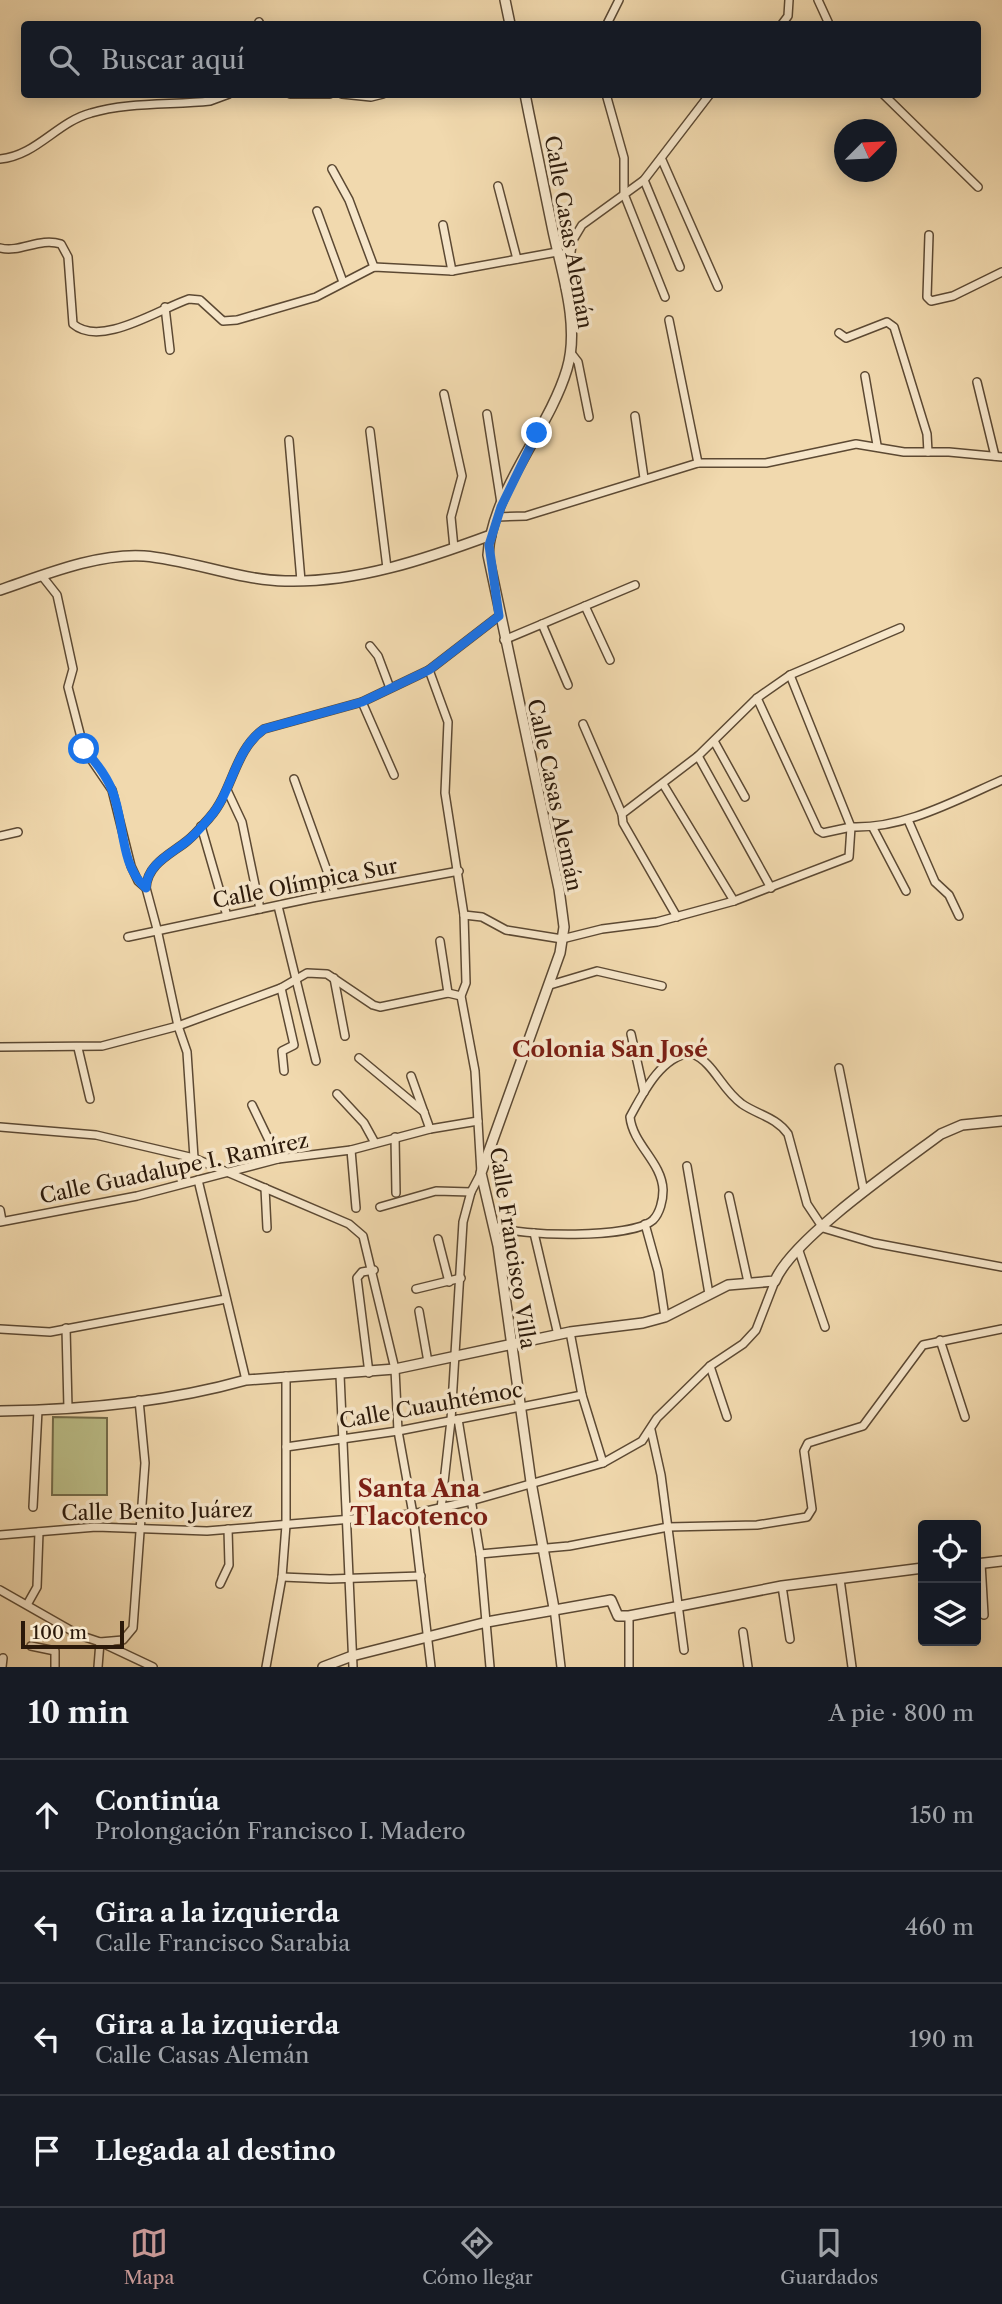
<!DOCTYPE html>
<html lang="es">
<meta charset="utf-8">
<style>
body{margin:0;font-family:"Libre Caslon Text",serif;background:#20242c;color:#f1f3f6}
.controls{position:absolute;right:21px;bottom:21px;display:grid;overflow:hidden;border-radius:7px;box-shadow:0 4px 18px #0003}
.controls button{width:63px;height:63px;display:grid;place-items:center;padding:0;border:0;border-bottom:2px solid #363941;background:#171b24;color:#f1f3f6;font:35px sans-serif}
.compass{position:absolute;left:834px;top:119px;width:63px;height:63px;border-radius:50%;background:#171b24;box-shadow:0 4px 18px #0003;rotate:66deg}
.scale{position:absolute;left:21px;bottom:18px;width:103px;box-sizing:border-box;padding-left:7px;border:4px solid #2b190a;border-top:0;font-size:19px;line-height:24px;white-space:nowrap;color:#2b190a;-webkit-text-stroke:5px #f6e6ca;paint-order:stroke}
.stop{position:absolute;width:21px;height:21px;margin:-16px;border:5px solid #1a73e8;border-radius:50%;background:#fff}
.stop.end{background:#1a73e8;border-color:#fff;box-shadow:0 2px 7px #0008}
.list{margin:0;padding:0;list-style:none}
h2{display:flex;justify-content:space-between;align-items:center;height:91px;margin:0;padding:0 28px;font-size:30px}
h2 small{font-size:23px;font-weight:400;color:#9ea1a6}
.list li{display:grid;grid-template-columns:46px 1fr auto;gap:21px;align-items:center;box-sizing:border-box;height:112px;padding:0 28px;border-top:2px solid #363941}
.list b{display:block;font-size:26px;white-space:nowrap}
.list p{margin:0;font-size:23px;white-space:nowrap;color:#9ea1a6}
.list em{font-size:23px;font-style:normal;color:#9ea1a6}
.icon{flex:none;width:38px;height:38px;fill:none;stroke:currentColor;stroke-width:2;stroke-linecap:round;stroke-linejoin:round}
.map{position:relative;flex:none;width:1002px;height:1667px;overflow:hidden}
.search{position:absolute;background:#171b24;box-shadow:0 4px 18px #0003;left:21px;right:21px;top:21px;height:77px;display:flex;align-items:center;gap:18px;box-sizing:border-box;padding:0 24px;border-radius:7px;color:#9ea1a6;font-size:26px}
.sheet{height:539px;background:#171b24}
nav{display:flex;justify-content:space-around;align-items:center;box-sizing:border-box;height:98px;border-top:2px solid #363941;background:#171b24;font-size:19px;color:#9ea1a6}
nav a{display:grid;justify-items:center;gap:4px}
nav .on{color:#c59692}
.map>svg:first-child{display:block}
.park{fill:#bcbf89;stroke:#746c4a;stroke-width:2}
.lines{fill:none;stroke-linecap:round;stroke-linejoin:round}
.minor-casing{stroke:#5c4933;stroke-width:10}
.tertiary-casing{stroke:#5c4933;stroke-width:12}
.minor{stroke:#f6e6ca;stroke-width:7}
.tertiary{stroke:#f6e6ca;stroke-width:9}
.route{stroke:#1a73e8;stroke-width:9}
.labels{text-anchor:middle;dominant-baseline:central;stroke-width:7;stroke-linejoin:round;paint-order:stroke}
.street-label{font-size:21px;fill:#2b190a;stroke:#f6e6ca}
.neighbourhood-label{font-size:23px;font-weight:bold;fill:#7a1f14;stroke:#f6e6ca}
.quarter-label{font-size:24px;font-weight:bold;fill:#7a1f14;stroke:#f6e6ca}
</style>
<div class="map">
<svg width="1002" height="1667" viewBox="0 0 1002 1667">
<rect width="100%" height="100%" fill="#f1d9ae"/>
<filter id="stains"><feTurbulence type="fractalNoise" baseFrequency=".00286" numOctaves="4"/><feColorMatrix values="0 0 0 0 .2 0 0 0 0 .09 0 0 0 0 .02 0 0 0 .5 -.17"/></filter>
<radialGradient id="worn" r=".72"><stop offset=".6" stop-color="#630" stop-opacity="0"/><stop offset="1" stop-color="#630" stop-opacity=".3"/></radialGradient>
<path class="park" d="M53,1417L107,1418V1495H52Z"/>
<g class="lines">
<defs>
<g id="minor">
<path d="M818,0L829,24"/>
<path d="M259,22L260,24"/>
<path d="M607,24L619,0"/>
<path d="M782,24L788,16L789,0"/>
<path d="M290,94H330"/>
<path d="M342,94L371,97L383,94"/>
<path d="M606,94L624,158V194L665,297"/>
<path d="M883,94L978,187"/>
<path d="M0,159C36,156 57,122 91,113C126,102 173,105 210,101L229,94"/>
<path d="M662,160L718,287"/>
<path d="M332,169L349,200L374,267"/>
<path d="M644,180L680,267"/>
<path d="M498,186L517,259"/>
<path d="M317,211L343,282"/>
<path d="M443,225L452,271"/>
<path d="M929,235L927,297L931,301L953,296L1002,272"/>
<path d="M0,248C21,253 39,237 61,244L68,257L73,324C101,348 159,309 189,299L200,300L223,321L237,320L316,297L374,267L452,271L557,252"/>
<path d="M565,287L573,240L582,225L644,180L710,94"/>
<path d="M165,307L170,350"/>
<path d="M669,320L698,463"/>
<path d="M839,333L846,338L887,322L894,327L927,434L928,452"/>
<path d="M571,353L578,362L589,417"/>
<path d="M865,376L877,445"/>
<path d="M977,382L995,456"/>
<path d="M444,394L462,476L451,517L454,548"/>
<path d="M487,414L501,503"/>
<path d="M635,416L644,478"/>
<path d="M370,431L387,568"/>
<path d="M289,440L301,581"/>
<path d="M497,517L526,516L698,463H766L856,444L904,452H949L1002,457"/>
<path d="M42,576L57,595L73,669L68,687L84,749L112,790L131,866L138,881L146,888L157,929L178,1026L187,1052L194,1158"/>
<path d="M585,606L610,660"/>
<path d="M542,624L568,685"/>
<path d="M504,640L635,585"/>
<path d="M370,646L378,656L390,688"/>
<path d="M429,670L448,722L445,793L464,915L466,983L461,996L475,1071L481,1173L471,1192L463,1222L451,1420L441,1509"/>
<path d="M757,698L818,830L823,833L851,827L790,675"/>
<path d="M362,702L394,775"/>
<path d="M583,724L622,814"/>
<path d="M714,741L745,797"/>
<path d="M698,756L771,888"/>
<path d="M294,779L335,893"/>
<path d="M663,784L734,901"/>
<path d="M227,790L242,822L260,909"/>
<path d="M908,820L935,882L949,895L959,916"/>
<path d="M201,826L227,916"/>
<path d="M873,828L906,891"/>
<path d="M0,836L18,832"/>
<path d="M146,888C147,864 171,854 187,841C196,834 203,825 210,817C233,791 234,750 264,729L362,702L429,670L499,616"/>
<path d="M278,906L316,1061"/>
<path d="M464,915L482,917L506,930L562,939L602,929L657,922L734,901L849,857L851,827C904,829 954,801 1002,780"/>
<path d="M677,917L623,823L622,814L698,756L757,698L790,675L900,628"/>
<path d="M128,937L312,898L459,871"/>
<path d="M440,941L448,993"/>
<path d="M334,978L345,1036"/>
<path d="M550,985L597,971L662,986"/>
<path d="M281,988L294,1045L282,1051L284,1071"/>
<path d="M631,1034L644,1092"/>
<path d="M0,1047L102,1046L178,1026L281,988L307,973L327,974L373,1005L380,1007L448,993L461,996"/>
<path d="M78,1048L90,1099"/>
<path d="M359,1058L424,1112"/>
<path d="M839,1068L864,1192"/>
<path d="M411,1076L430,1129"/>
<path d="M337,1094L364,1123L375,1143"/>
<path d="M252,1105L278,1159"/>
<path d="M0,1127L96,1135L194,1158L349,1224L363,1236L395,1369L398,1431L413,1514L431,1667"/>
<path d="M395,1137L396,1193"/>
<path d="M351,1150L356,1208"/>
<path d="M687,1166L709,1294"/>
<path d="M198,1180L246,1380"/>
<path d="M265,1188L267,1228"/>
<path d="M729,1196L748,1282"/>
<path d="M380,1207L436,1191L471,1192"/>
<path d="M0,1210L2,1221"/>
<path d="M0,1222L137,1196L278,1159L351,1150L430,1129L478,1121"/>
<path d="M645,1224L658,1271L665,1317"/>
<path d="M494,1226C520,1237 632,1239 653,1220C660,1213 663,1200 663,1190C662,1162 633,1145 630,1117C643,1093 661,1056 691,1053C715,1063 720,1088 742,1104C758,1115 776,1117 788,1134L807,1204L823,1228L874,1243L1002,1267"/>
<path d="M534,1233L558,1335"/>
<path d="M438,1239L449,1282"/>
<path d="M799,1251L825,1327"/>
<path d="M416,1289L461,1278"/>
<path d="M419,1311L428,1362"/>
<path d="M66,1328L68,1408"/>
<path d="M0,1329L50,1332L226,1299"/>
<path d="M570,1332L582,1395L603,1463"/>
<path d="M940,1340L965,1417"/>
<path d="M710,1366L727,1417"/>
<path d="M369,1373L357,1278L362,1272L374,1270"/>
<path d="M340,1375L353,1667"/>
<path d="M458,1419L480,1554L490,1667"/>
<path d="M651,1430L661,1475L684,1650"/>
<path d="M286,1447L398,1431L582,1395"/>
<path d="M33,1507L38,1410"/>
<path d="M0,1535L96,1527L207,1531L413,1514L471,1501L603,1463L642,1441L657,1418L710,1366L743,1344L756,1330L775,1281"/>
<path d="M480,1554L569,1546L668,1527L757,1525L807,1517L812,1509L804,1451L808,1443L863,1426L923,1345L1002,1329"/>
<path d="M981,1563L984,1615"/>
<path d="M282,1577L330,1579L421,1576"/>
<path d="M840,1579L852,1667"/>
<path d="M220,1584L229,1565L228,1529"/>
<path d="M782,1586L790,1639"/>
<path d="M0,1590L79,1635L100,1642L153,1667"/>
<path d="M28,1603L37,1587L39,1532"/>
<path d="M554,1608L561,1667"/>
<path d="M743,1632L748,1667"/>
<path d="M31,1646L55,1651V1667"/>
<path d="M2,1667L3,1658"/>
<path d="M98,1667L100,1642L123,1640L133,1628L145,1463L139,1400"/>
<path d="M266,1667L282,1577L286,1525V1376"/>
<path d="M629,1667V1616"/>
</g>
<g id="tertiary">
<path d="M505,0L510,24"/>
<path d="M525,94C534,140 544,186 553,231C562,273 580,326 567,369C549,430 492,490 488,555L559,889L564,927L560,953L481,1173L498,1246L531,1482L554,1608"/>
<path d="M0,590C44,575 97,553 144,556C191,560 238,580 285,581C356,583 426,559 491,535"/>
<path d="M0,1411C81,1410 168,1402 246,1380L395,1369L570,1332L643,1323L665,1317L728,1285L775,1281C792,1239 901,1164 941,1134L962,1125L1002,1121"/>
<path d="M976,1564L1002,1561"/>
<path d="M323,1667L352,1656L487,1622L611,1600L618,1616H629L782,1586L923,1568"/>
</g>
</defs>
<use href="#minor" class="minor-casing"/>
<use href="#tertiary" class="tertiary-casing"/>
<use href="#minor" class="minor"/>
<use href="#tertiary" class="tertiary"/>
</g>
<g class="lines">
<path class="route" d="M84,749C95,761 106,775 112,790C125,821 119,865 146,888C147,864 171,854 187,841C196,834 203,825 210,817C233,791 234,750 264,729L362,702L429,670L499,616L489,545L501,507L537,433"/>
</g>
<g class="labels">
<g class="street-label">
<text transform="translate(569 232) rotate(80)">Calle Casas Alemán</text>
<text transform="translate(555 795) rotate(78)">Calle Casas Alemán</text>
<text transform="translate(305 883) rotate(-11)">Calle Olímpica Sur</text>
<text transform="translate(174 1168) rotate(-12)">Calle Guadalupe I. Ramírez</text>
<text transform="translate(513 1248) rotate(81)">Calle Francisco Villa</text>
<text transform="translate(431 1405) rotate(-10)">Calle Cuauhtémoc</text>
<text transform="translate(157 1511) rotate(-1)">Calle Benito Juárez</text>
</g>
<g class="neighbourhood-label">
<text x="610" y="1049">Colonia San José</text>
</g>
<g class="quarter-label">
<text x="419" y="1488">Santa Ana<tspan x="419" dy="28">Tlacotenco</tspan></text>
</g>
</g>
<rect width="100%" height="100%" filter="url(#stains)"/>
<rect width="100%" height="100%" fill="url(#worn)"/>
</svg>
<div class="controls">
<button><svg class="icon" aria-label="locate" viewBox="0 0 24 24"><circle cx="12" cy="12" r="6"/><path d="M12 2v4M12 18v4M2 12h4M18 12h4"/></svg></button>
<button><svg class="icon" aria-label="layers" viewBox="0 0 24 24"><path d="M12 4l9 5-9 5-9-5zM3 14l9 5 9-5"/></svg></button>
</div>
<svg class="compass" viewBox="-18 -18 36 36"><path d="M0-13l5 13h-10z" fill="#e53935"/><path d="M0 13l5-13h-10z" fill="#9ea1a6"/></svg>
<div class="scale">100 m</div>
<div class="stop" style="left:84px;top:749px"></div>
<div class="stop end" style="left:537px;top:433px"></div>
<div class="search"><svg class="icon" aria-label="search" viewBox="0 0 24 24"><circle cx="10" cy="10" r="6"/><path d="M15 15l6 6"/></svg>Buscar aquí</div>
</div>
<section class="sheet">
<h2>10 min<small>A pie · 800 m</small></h2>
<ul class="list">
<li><svg class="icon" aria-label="ahead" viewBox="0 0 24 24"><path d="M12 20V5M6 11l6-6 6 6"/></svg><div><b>Continúa</b><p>Prolongación Francisco I. Madero</p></div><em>150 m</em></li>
<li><svg class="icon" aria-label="left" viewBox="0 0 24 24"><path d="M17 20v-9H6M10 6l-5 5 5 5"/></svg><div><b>Gira a la izquierda</b><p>Calle Francisco Sarabia</p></div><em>460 m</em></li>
<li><svg class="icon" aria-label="left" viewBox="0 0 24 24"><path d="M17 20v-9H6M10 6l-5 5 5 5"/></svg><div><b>Gira a la izquierda</b><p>Calle Casas Alemán</p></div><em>190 m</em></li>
<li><svg class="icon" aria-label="arrive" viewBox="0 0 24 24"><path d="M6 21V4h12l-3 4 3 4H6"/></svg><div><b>Llegada al destino</b></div></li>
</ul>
</section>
<nav>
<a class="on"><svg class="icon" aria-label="map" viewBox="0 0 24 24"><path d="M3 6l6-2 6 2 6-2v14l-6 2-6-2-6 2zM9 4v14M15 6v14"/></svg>Mapa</a>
<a><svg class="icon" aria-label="directions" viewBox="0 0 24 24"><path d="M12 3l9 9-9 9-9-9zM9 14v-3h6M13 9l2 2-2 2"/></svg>Cómo llegar</a>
<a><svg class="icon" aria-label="saved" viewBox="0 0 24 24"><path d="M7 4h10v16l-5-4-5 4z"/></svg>Guardados</a>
</nav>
